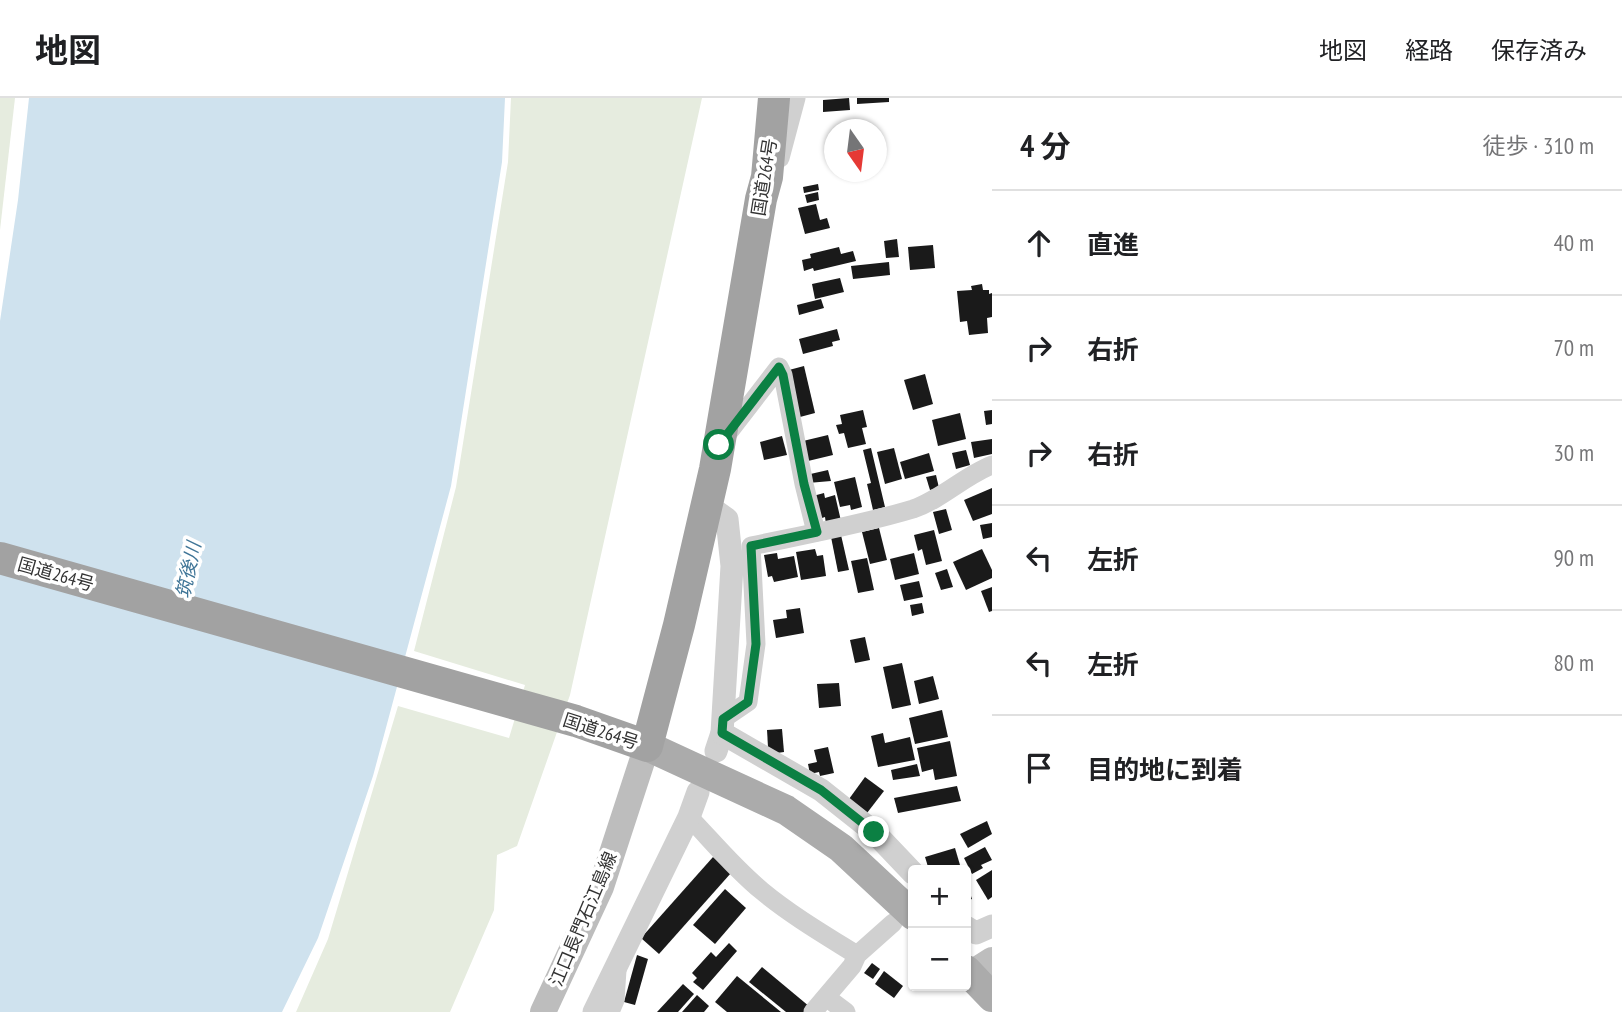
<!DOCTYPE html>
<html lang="ja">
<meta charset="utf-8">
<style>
body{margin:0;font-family:"PT Sans Narrow","Noto Sans JP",sans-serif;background:#f2f2f2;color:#202124}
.controls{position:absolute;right:21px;bottom:21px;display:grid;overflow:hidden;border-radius:7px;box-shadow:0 2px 5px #0004}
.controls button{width:63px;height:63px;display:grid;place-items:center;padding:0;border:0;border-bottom:2px solid #e0e0e0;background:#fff;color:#202124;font:35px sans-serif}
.compass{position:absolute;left:824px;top:21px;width:63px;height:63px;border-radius:50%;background:#fff;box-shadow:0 2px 5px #0004;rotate:166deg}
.stop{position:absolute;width:21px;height:21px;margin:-16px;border:5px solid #0b8043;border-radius:50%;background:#fff}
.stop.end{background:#0b8043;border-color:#fff;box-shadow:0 2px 7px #0008}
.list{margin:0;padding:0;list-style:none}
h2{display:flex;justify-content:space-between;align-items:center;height:91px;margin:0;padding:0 28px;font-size:30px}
h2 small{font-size:23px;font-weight:400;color:#757577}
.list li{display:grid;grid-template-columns:46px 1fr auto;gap:21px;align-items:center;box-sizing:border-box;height:105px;padding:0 28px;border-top:2px solid #e0e0e0}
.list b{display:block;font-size:26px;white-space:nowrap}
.list em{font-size:23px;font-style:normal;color:#757577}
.icon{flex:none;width:38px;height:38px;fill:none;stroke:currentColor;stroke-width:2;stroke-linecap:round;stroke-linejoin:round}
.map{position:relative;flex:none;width:992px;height:914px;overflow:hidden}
header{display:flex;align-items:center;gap:42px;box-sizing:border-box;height:98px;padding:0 35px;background:#fff;border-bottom:2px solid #e0e0e0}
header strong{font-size:33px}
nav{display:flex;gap:38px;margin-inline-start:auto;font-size:24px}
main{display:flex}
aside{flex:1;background:#fff}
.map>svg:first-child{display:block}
.green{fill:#e6ecdf}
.water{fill:#cfe2ee}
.building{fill:#1a1a1a}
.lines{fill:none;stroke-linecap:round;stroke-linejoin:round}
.minor{stroke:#d0d0d0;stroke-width:19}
.tertiary{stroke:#d0d0d0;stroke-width:23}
.secondary{stroke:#bdbdbd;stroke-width:26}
.primary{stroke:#ababab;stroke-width:30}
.trunk{stroke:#a2a2a2;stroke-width:32}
.route{stroke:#0b8043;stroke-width:9}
.labels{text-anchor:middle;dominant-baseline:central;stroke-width:7;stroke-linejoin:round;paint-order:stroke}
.street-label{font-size:18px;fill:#333;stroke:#fff}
.water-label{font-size:19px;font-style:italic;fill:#3f7597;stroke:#fff}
</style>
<header>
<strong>地図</strong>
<nav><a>地図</a><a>経路</a><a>保存済み</a></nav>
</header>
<main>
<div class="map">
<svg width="992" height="914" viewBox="0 0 992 914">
<rect width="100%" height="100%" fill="#fff"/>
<g class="green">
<path d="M0,0H15L0,132Z"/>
<path d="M511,0H702L570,597L517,748L497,757L494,812L450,914H296L328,841L398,608L509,640L525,587L414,553L456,389L508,64Z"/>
</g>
<path class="water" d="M29,0H505L502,64L451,388L373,678L318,840L282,914H0V223L18,102Z"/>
<g class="building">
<path d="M849,0L850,12L823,14V2Z"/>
<path d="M857,0H889V4L857,6Z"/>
<path d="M818,86L819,92L804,95L803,89Z"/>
<path d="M818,94L819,102L807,105L805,97Z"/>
<path d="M816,106L820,122L827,120L830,130L805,136L798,110Z"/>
<path d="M897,141L899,159L886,160L884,143Z"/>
<path d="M933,147L935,170L910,172L908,149Z"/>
<path d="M839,149L841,156L853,153L856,163L814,173L813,170L804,173L802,162L811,160L810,156Z"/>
<path d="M889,164L890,177L853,181L851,168Z"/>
<path d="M840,180L844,194L815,201L812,186Z"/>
<path d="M982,186L983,192H989V196L992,195V219L987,220L988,235L969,237L967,223L960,224L957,193L972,192L971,188Z"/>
<path d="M821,201L824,210L799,217L797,207Z"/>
<path d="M837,231L840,242L832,244L833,248L803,256L799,241Z"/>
<path d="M804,268L815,315L800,319L789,272Z"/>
<path d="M925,276L933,306L913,312L904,282Z"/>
<path d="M863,312L867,329L862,330L866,346L848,350L844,335L839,336L836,327L842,326L840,317Z"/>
<path d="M992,312V326L986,327L984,313Z"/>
<path d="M960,315L966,341L938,348L932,322Z"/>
<path d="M828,337L833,357L808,363L803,343Z"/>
<path d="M782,338L787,357L764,362L760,344Z"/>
<path d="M992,341V356L974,360L971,344Z"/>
<path d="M871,350L885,409L873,412L867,386L871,385L863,352Z"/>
<path d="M894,350L902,381L885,386L877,354Z"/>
<path d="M966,352L970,367L956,371L952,355Z"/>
<path d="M929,355L934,373L905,381L900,364Z"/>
<path d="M828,372L831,383L808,385L806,377Z"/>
<path d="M936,377L939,390L930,392L926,379Z"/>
<path d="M855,379L862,409L851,412L850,407L840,409L834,384Z"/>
<path d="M992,390V416L973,423L964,402Z"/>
<path d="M824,395L825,400L835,397L841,423L826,426L825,419L819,421L813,398Z"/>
<path d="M946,411L952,432L939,436L933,414Z"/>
<path d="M992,425V439L983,441L980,427Z"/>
<path d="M879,430L887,462L870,466L862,434Z"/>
<path d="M934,432L942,463L926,467L922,451L918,453L914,437Z"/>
<path d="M841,437L849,472L838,474L831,439Z"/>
<path d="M815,451L817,458L823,457L826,478L801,482L796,454Z"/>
<path d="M982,451L992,472V480L966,492L953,464Z"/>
<path d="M777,455L778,461L794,458L798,479L774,484L772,478L768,479L764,457Z"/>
<path d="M914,455L919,476L895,482L890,461Z"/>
<path d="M867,460L874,492L858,495L851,463Z"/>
<path d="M947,471L953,489L941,492L935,475Z"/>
<path d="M919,483L923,499L904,503L900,487Z"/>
<path d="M992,489V513L989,514L981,493Z"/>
<path d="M922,505L924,515L912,518L910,507Z"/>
<path d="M800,510L804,535L776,540L773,522L787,520L786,512Z"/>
<path d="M865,539L870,562L855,565L850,542Z"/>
<path d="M902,565L911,607L892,611L883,569Z"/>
<path d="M933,578L939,601L919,606L914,583Z"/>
<path d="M839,585L841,608L819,610L817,586Z"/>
<path d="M942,612L948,639L915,646L909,620Z"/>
<path d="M782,631L784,654L777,655L768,649L767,632Z"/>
<path d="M883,635L885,645L910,639L915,662L878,669L871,638Z"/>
<path d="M950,643L957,678L935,682L933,671L922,674L917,650Z"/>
<path d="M828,649L834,675L820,678L819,674L810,676L808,666L817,664L814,652Z"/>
<path d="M917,666L920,678L893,682L891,672Z"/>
<path d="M865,679L884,693L867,715L849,701Z"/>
<path d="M957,688L961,703L898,715L894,700Z"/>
<path d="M987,723L992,736L968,750L960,736Z"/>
<path d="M985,749L992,762L981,767L983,770L972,776L964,760Z"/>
<path d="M955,750L960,767L944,772H929L925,759Z"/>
<path d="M713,759L731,775L659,856L641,840Z"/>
<path d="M992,772V799L988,802L976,782Z"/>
<path d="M966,784L972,801L966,803Z"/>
<path d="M725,791L746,810L715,846L693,827Z"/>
<path d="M729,845L737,853L703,892L693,884L697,880L692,875L711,854L716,859Z"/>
<path d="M637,857L648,861L635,907L624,904Z"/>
<path d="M872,865L880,871L873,881L864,875Z"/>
<path d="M762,869L810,909L806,914H786L749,884Z"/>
<path d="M884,873L903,888L894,900L875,886Z"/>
<path d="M737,878L781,914H727L715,904Z"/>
<path d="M683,886L694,896L678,914H657Z"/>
<path d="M697,897L709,908L704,914H682Z"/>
</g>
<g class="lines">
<g class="minor">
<path d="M780,60L796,0"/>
<path d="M725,339L779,269L783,277L804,386L816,434"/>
<path d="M723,621L748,604L756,546L751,448C804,437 860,427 913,411C942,401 964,378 992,367"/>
<path d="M689,719C713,744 735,771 762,793C791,817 825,837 857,857"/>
<path d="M826,899L846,914"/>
<path d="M610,914L615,902L617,872"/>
<path d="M813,914L852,868L857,857L893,825"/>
</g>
<g class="tertiary">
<path d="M706,406L727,421L732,468L722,635L716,653"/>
<path d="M722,635L821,692L874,734L913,775"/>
<path d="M966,829L976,835L992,828"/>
<path d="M594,914L689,719L698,694"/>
</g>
<g class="secondary">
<path d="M970,876L992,862"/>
<path d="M543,914L601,789L647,648"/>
</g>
<g class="primary">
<path d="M647,648L786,712L841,750L913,817"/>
<path d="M966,872L992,899"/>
</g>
<path class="trunk" d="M0,460L576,623L647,648L679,527L715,371L761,101L767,79L774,0"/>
</g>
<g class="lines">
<path class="route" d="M719,347L779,269L783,277L804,386L817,434L751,448L756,546L748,604L723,621L722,635L821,692L874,734"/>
</g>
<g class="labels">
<g class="street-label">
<text transform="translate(764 79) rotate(-81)">国道264号</text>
<text transform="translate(56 476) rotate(16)">国道264号</text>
<text transform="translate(601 633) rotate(18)">国道264号</text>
<text transform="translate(583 821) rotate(-67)">江口長門石江島線</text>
</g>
<g class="water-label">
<text transform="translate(188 472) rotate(-78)">筑後川</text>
</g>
</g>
</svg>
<div class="controls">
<button>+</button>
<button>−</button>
</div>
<svg class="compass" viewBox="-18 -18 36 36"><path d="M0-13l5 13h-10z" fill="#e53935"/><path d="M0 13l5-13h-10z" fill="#757577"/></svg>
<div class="stop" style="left:719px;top:347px"></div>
<div class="stop end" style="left:874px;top:734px"></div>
</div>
<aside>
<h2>4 分<small>徒歩 · 310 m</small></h2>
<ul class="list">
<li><svg class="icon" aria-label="ahead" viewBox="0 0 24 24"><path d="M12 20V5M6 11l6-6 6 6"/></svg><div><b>直進</b></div><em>40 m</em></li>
<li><svg class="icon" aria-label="right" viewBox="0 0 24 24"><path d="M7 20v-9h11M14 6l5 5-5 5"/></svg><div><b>右折</b></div><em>70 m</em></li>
<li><svg class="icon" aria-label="right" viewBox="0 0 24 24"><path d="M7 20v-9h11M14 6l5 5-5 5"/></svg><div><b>右折</b></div><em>30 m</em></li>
<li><svg class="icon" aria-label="left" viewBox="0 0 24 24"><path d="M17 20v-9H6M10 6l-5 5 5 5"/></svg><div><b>左折</b></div><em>90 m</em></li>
<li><svg class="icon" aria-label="left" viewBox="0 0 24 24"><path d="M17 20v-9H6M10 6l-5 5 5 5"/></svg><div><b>左折</b></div><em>80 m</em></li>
<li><svg class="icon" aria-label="arrive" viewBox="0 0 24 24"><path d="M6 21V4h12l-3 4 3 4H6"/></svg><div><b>目的地に到着</b></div></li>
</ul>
</aside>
</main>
